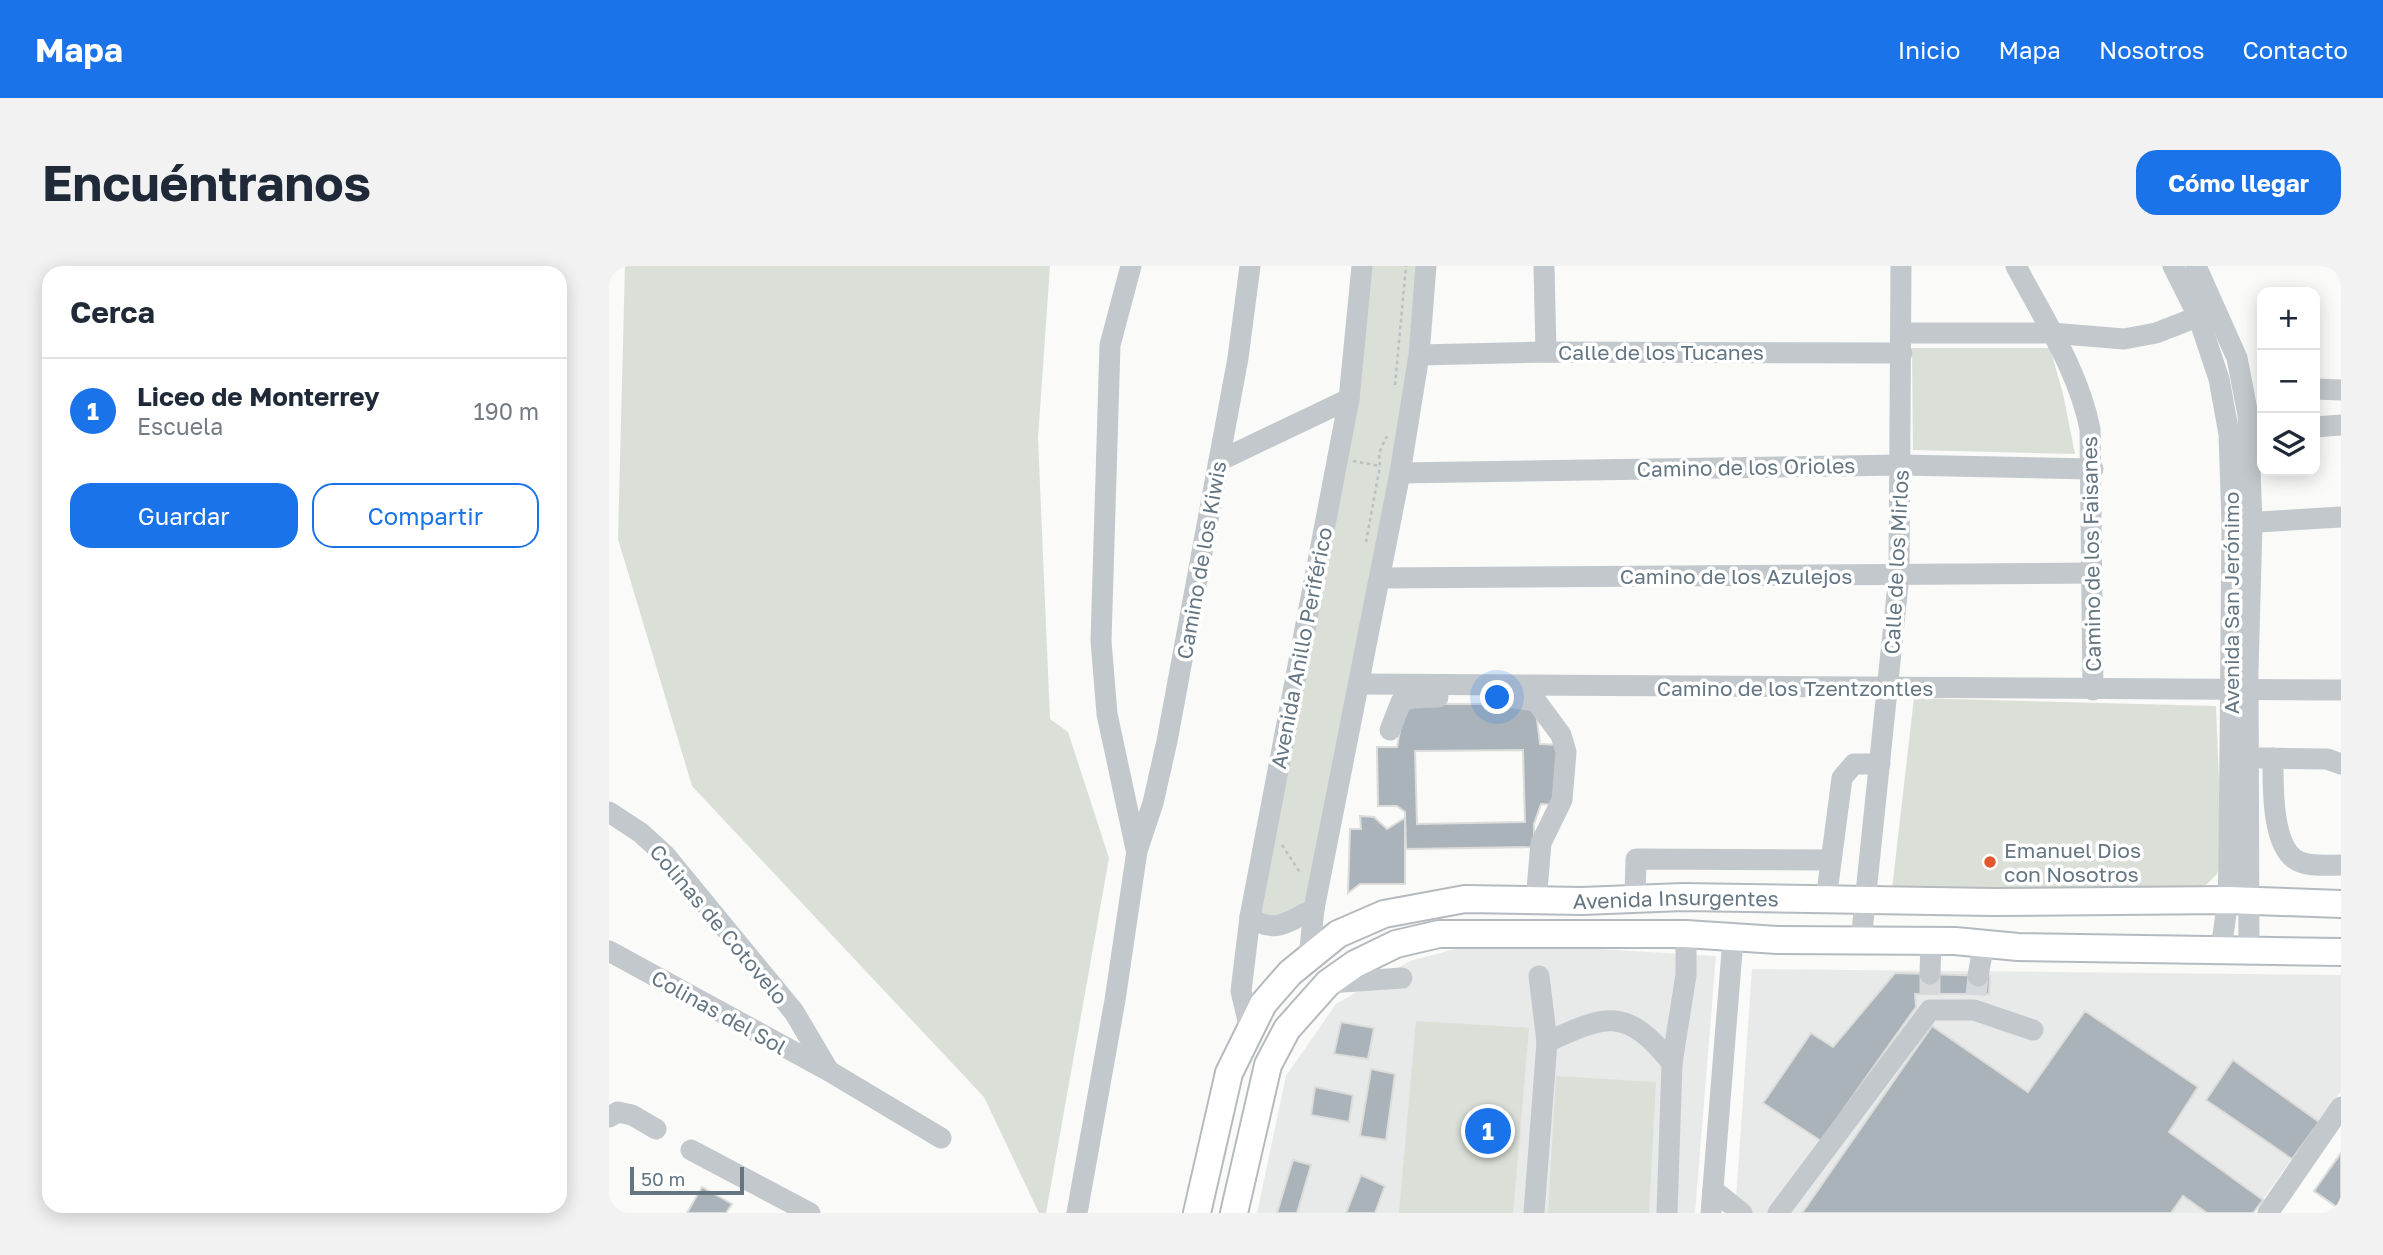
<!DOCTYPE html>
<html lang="es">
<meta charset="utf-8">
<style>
body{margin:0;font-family:"Golos Text",sans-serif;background:#f2f2f3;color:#1f2937}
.controls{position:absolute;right:21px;top:21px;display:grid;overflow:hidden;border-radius:14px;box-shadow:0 4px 18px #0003}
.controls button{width:63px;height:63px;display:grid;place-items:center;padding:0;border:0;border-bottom:2px solid #e0e1e3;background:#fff;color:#1f2937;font:35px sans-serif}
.scale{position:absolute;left:21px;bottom:18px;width:114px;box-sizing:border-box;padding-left:7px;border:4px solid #657683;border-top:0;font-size:19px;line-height:24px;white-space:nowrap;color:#657683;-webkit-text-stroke:5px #fff;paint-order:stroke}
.you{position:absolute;left:889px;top:432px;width:24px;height:24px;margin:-18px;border:5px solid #fff;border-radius:50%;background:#1a73e8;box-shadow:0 0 0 10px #1a73e833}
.badge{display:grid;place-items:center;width:46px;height:46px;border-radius:50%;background:#1a73e8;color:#fff;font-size:23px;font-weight:700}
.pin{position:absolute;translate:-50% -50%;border:4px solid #fff;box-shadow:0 2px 7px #0006}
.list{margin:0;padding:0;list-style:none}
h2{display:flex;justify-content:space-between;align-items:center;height:91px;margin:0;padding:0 28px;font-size:30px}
h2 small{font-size:23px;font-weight:400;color:#747a83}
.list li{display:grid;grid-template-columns:46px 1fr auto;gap:21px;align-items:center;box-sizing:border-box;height:105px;padding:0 28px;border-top:2px solid #e0e1e3}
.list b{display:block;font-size:26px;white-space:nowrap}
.list p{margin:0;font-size:23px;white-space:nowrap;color:#747a83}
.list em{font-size:23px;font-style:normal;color:#747a83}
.actions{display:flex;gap:14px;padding:21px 28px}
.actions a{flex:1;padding:16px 0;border:2px solid #1a73e8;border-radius:21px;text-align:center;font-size:24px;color:#1a73e8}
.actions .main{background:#1a73e8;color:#fff}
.icon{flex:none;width:38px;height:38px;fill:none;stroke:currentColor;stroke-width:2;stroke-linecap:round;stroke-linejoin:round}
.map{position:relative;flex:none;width:1732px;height:947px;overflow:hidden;border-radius:21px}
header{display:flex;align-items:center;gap:42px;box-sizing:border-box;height:98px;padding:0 35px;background:#1a73e8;color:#fff}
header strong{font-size:33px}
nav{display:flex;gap:38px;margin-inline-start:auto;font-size:24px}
.intro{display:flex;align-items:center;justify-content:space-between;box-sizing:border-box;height:168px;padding:0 42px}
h1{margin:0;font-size:49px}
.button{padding:18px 32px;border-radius:21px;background:#1a73e8;color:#fff;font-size:24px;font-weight:700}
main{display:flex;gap:42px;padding:0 42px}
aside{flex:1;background:#fff;border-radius:21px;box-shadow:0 4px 18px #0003}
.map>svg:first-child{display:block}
.built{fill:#e8e9e9}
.green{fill:#dadfd7}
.building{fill:#aab3b9;stroke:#dcdcda;stroke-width:2;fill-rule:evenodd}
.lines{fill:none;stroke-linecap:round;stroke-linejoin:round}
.minor-tunnel{stroke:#d5d9db;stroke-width:21;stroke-dasharray:21 10;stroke-linecap:butt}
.major-casing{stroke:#b5babe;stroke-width:30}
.path{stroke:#bbbfc2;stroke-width:2.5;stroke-dasharray:3.5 3.5;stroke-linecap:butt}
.minor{stroke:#c3c8cc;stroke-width:21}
.major{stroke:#fff;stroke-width:26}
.poi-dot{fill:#e4572e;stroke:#fff;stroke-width:2.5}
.labels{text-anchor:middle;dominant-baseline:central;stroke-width:7;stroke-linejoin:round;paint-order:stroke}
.street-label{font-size:21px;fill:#657683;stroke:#fff}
.poi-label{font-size:21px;fill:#657683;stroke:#fff;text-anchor:start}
</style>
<header>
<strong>Mapa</strong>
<nav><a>Inicio</a><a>Mapa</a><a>Nosotros</a><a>Contacto</a></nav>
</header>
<div class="intro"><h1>Encuéntranos</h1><a class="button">Cómo llegar</a></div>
<main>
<aside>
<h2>Cerca<small></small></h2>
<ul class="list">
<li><span class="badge">1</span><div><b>Liceo de Monterrey</b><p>Escuela</p></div><em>190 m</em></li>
</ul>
<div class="actions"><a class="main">Guardar</a><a>Compartir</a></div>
</aside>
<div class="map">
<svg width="1732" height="947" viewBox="0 0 1732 947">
<rect width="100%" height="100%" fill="#fafaf8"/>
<g class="built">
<path d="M846,683H990L1107,690L1086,947H648L677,810L727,738L801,695Z"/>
<path d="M1143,703L1732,709V825L1644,947H1126Z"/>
</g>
<g class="green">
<path d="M16,0H441L429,172L441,453L459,466L500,592L437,947H430L375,831L83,520L9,273Z"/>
<path d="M760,0H809L795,132L700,631L682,650L652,653L648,636Z"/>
<path d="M1303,82H1441L1454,128L1466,188L1304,184Z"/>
<path d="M1305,432L1607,440L1613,591L1608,608L1591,625L1283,623Z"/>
<path d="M807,755L920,762L904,947H790Z"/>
<path d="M947,810L1047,816L1040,947H939Z"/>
</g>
<g class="building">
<path d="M796,438H926L931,478L951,479L949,539L932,538L925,558V581L797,583L796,546L788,540H769L768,481H788ZM914,484L916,556L808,558L806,485Z"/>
<path d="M751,550L765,551L778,563L796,552V618H751L739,627L741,563H752Z"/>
<path d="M1286,707L1381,710L1380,728H1306L1307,741L1212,875L1154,837L1202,767L1224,781Z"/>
<path d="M1476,745L1589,821L1560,866L1654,934L1644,947H1598L1574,930L1562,947H1193L1323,760L1419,826Z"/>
<path d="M732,756L765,762L759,793L725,788Z"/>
<path d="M1624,794L1710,856L1683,893L1597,834Z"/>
<path d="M762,803L786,808L777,874L751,870Z"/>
<path d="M706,821L744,829L740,856L702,849Z"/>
<path d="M1732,887V944L1705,925Z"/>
<path d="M684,894L702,899L688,947H668Z"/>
<path d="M752,909L776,920L766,947H737Z"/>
<path d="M93,921L123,938L117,947H78Z"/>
</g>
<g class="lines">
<g class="minor-tunnel">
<path d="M1321,708V728"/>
<path d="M1367,729L1369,710"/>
</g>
<defs>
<g id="major">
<path id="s1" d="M588,947L620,807L654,738L681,707L729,668L775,648L856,633L973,635L1074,631L1384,636L1619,634L1732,638"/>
<path d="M625,947L659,799L678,763L719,717L746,698L787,678L830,668H1077L1168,674L1346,675L1409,681L1732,686"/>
</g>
</defs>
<use href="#major" class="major-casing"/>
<g class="path">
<path d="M786,119L797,0"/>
<path d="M744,195L771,200L770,187L778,170"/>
<path d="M757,276L771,200"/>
<path d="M673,579L692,608"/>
</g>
<g class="minor">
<path d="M522,0L501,79L492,375L498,448L527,583"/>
<path d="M935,0L937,86"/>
<path d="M1407,0C1435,54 1469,103 1481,163L1484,424"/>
<path d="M1564,0L1589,50L1610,113L1620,168L1623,257L1620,593L1619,634L1612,683"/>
<path d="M1587,0L1628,92L1639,149L1643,257L1639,406L1640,683"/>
<path d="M1293,67H1442L1515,73L1547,67L1601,46"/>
<path d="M810,89L937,86L1293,87"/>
<path d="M1706,123L1732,124"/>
<path d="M1706,161L1732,159"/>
<path d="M610,195L740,133"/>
<path d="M791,207L1292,199L1484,203"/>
<path d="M1632,257L1732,251"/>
<path d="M771,312L1483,307"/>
<path d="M750,418L1732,424"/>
<path d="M899,431L927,435L952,469L957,486L953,534L932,577L927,635"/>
<path d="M781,464L792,436L803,432L829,431"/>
<path d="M1651,492L1718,493L1732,498"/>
<path d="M1664,492C1664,517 1662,582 1689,595C1701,601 1718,599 1732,599"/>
<path d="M0,546L32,567L56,589L185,746L220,805"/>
<path d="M1026,632L1027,593L1222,594"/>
<path d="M1217,634L1233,512L1245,498H1271"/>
<path d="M641,651C666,670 681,654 705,643"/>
<path d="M1252,675L1290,309L1292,0"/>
<path d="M0,685L220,805L332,872"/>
<path d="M700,691L705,643L791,207L810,89L817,0"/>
<path d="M1321,708L1322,674"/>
<path d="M1369,710L1375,677"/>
<path d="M719,717L793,712"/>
<path d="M641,763L632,725L641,651L740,133L753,0"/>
<path d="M938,776C999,748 1017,741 1063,797"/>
<path d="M0,851L9,846L23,849L47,863"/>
<path d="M82,884L201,947"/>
<path d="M1104,924L1133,947"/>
<path d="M468,947L506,734L528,585L544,537L558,475L629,92L641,0"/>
<path d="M925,947L938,776L930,710"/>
<path d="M1058,947L1063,797L1077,709V668"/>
<path d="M1102,947L1124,673"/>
<path d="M1169,947L1321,744H1365L1424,764"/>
<path d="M1659,947L1732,841"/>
</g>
<use href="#major" class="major"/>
</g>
<circle class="poi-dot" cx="1381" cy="596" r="7"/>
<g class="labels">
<g class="street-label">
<text x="1052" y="86">Calle de los Tucanes</text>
<text transform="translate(1137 201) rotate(-1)">Camino de los Orioles</text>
<text transform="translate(1482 288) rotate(-91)">Camino de los Faisanes</text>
<text transform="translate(592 294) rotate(-80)">Camino de los Kiwis</text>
<text transform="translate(1287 296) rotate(-87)">Calle de los Mirlos</text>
<text x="1127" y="310">Camino de los Azulejos</text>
<text transform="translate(1622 337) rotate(-90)">Avenida San Jerónimo</text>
<text transform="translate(692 382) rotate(-79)">Avenida Anillo Periférico</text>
<text x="1186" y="422">Camino de los Tzentzontles</text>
<text stroke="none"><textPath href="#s1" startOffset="667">Avenida Insurgentes</textPath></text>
<text transform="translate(110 658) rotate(50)">Colinas de Cotovelo</text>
<text transform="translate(110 746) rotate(29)">Colinas del Sol</text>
</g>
<g class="poi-label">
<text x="1395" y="584">Emanuel Dios<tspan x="1395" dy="24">con Nosotros</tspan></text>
</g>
</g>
</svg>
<div class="controls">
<button>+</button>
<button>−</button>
<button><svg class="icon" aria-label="layers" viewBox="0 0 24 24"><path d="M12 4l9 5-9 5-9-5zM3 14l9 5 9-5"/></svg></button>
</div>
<div class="scale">50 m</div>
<div class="you"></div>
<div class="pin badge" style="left:879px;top:865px">1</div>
</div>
</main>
